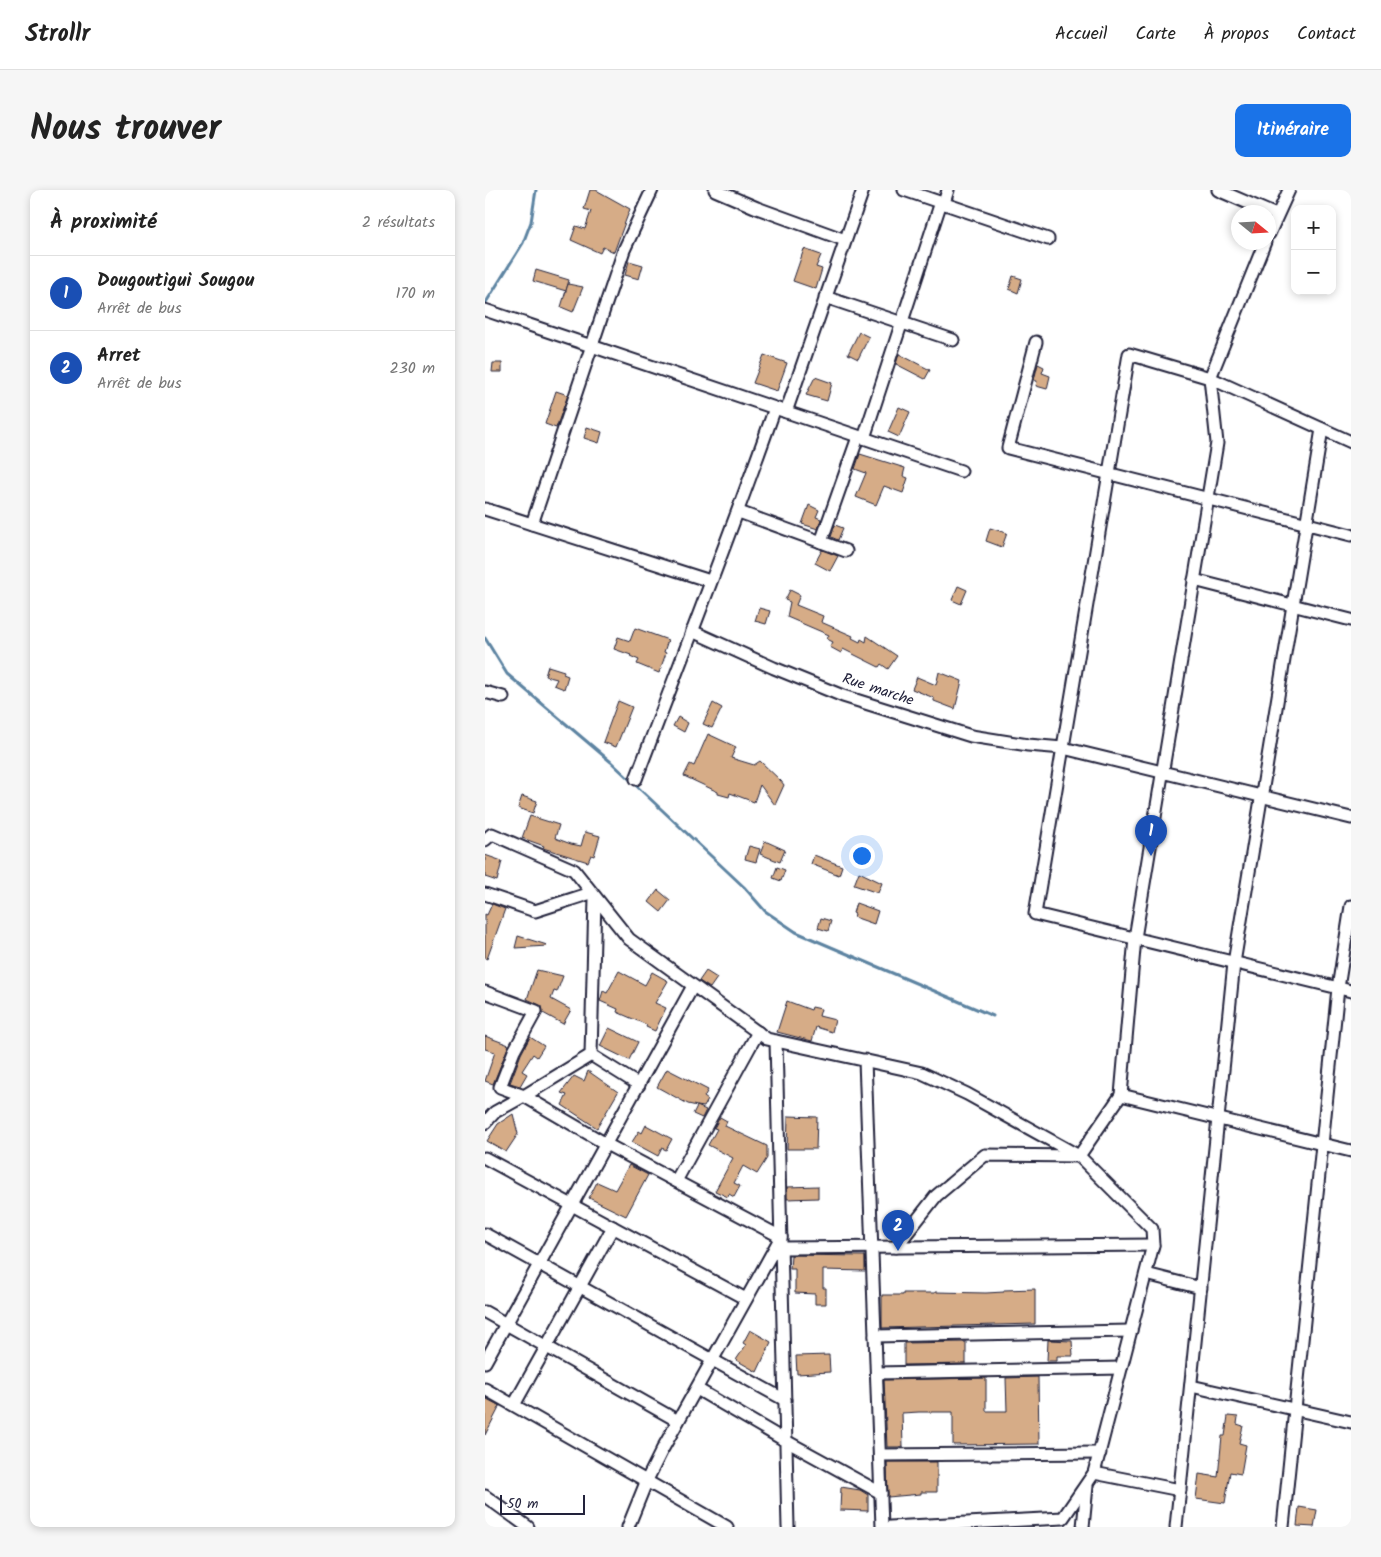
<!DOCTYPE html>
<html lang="fr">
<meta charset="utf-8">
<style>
body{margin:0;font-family:Kalam,sans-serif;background:#f6f6f6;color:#222}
.controls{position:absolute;right:15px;top:15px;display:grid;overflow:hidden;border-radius:10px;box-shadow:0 2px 8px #0003}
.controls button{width:45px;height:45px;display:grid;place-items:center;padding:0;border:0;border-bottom:1px solid #e0e0e0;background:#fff;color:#222;font:25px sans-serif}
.compass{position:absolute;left:746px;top:15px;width:45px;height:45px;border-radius:50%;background:#fff;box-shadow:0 2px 8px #0003;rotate:108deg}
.scale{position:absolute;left:15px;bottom:12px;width:85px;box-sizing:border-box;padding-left:5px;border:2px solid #22223b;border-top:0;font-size:14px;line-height:18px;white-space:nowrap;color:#22223b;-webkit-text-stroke:4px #fff;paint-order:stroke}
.you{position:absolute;left:376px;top:665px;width:18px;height:18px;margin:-12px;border:4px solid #fff;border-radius:50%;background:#1a73e8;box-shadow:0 0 0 8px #1a73e833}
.badge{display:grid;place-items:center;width:32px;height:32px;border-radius:50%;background:#1a73e8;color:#fff;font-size:16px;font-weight:700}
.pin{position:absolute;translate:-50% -41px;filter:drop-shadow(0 1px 2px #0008)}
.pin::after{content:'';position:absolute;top:26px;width:18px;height:15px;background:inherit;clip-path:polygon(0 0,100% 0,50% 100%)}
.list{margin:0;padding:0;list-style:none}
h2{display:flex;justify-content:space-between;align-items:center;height:65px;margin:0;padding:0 20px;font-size:21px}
h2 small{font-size:16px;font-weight:400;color:#767676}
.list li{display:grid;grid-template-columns:32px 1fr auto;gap:15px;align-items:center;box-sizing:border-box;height:75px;padding:0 20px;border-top:1px solid #e0e0e0}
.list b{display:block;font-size:19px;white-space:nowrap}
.list p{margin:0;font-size:16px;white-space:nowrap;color:#767676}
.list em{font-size:16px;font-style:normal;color:#767676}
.map{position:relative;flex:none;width:866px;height:1337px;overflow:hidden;border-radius:10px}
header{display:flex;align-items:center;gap:30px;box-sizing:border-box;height:70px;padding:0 25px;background:#fff;border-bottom:1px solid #e0e0e0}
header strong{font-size:24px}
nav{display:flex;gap:28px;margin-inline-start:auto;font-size:18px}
.intro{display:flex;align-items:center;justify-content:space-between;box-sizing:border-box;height:120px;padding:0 30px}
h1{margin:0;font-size:35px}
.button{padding:12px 22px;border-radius:10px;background:#1a73e8;color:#fff;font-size:18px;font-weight:700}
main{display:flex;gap:30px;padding:0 30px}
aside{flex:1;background:#fff;border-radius:10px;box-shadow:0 2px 8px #0003}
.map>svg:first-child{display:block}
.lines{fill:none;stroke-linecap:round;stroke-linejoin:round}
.stream{stroke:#5d84a2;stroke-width:3}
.building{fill:#d6ac87;stroke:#22223b}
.minor-casing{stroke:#22223b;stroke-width:15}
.minor{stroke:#fff;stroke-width:11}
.labels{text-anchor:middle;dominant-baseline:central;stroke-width:5;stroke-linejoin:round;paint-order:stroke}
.street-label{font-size:15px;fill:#22223b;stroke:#fff}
</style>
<header>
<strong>Strollr</strong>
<nav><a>Accueil</a><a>Carte</a><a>À propos</a><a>Contact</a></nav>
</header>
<div class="intro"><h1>Nous trouver</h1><a class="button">Itinéraire</a></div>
<main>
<aside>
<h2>À proximité<small>2 résultats</small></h2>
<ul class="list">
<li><span class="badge" style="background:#1a4fb4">1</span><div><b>Dougoutigui Sougou</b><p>Arrêt de bus</p></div><em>170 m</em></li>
<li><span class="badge" style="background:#1a4fb4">2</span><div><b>Arret</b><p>Arrêt de bus</p></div><em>230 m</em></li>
</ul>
</aside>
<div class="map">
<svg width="866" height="1337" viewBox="0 0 866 1337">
<rect width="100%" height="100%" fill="#fff"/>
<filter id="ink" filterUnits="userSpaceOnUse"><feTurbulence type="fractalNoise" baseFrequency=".02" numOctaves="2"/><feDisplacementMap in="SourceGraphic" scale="10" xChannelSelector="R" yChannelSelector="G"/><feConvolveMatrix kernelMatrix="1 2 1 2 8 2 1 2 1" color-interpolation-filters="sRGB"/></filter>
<g filter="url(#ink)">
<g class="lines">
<g class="stream">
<path d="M0,114L38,53L46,32L51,0"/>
<path d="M0,448L22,484L126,572L259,697L280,721L311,742L508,826"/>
</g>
</g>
<g class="building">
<path d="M105,0H111L145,19L129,62L118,57L115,63L86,50L91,36L100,39L106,21L99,19Z"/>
<path d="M319,59L336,65L331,77L337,79L331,99L308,91Z"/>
<path d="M144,71L158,75L154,89L140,85Z"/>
<path d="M51,80L84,90L81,101L48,91Z"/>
<path d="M528,86L537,89L533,103L524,99Z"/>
<path d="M83,94L98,97L88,122L76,117Z"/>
<path d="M374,142L384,147L373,169L363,164Z"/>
<path d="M414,164L445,180L440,189L411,174Z"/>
<path d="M279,165L302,173L292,201L268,193Z"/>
<path d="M8,173H17V182H7Z"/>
<path d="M553,174L559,177L557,183L565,186L562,199L551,196L552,191L549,190Z"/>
<path d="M330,187L347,193L342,211L321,205Z"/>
<path d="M71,201L83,205L71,238L60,234Z"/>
<path d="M414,217L425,222L414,247L403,242Z"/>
<path d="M102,237L117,242L114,253L99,248Z"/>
<path d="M375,264L420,278L418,286L423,288L418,303L399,296L391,315L371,307L381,283L370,279Z"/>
<path d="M324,315L334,320L331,327L336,329L333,339L317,334Z"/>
<path d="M350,335L358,338L353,350L346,347Z"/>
<path d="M505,338L522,343L517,357L501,351Z"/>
<path d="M337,360L353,366L345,381L330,373Z"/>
<path d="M473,396L482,400L476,414L467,410Z"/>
<path d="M305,400L315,405L311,415L338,426L336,432L368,446L367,448L375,452L376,449L381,452L382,446L412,466L403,479L396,474L394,477L358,459L356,463L345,457L348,452L342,449L344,445L302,427L305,412L300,410Z"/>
<path d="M274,418L285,421L281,434L270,431Z"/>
<path d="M150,438L183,450L179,462L181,463L174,483L152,474L154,470L145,466L146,465L129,459L133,447L145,451Z"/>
<path d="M63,476L79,481L78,484L83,486L79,499L69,495L72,489L60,486Z"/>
<path d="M454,482L477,491L470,519L449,511V508L427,499L432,487L451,495Z"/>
<path d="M133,511L147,517L131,557L118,552Z"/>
<path d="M228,513L237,518L227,538L218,534Z"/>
<path d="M193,527L203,533L199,542L188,536Z"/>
<path d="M223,544L251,557L246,568L269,575L275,571L296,591L299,595L290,615L275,595L269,612L245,603L244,607L233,604V602L199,586L205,574L209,576Z"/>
<path d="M37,606L52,611L48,623L33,618Z"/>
<path d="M45,626L74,635L70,648L86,654L96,656L100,642L115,646L109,666L106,665L103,672L58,658L59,656L37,648Z"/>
<path d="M280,651L300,660L295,672L275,664Z"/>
<path d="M264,656L275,659L271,672L260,669Z"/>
<path d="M0,665L17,671L12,691L0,687Z"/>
<path d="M329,665L357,676L354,685L326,674Z"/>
<path d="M292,677L300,680L296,691L288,688Z"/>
<path d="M374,682L397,693L393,703L369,695Z"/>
<path d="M173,700L185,710L176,722L164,712Z"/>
<path d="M371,713L393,721L389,734L369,727L370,724L368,723Z"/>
<path d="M7,714L20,719L2,769L0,768V724L2,725Z"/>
<path d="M336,728L346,731L343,741L333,738Z"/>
<path d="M33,746L62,755V756L30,758Z"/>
<path d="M52,780L78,786L72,802L69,801L66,809L86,820L78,834L58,823L57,816L42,809Z"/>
<path d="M134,781L160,795L167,782L183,791L170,813L181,818L170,841L161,837L162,835L132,822L133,819L115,811L118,801L122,803Z"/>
<path d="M221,781L232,788L225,798L214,791Z"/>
<path d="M302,811L326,820L327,817L336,819L334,826L350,830L347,842L331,837L327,851L292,842Z"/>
<path d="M124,838L153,852L144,870L115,856Z"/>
<path d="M0,846L24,855L8,894L0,891L10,862L0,859Z"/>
<path d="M45,847L59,856L52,867L48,864L37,881L42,884L35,896L25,893L36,864Z"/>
<path d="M182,879L223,900L219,907L223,910L219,917L212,916L221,920L217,928L208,924L212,916L203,914L172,897Z"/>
<path d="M103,881L133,902L112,938L77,915L82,905L76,903L89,886L99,891Z"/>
<path d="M28,924L33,944L21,962L2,951L13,934Z"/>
<path d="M303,926L332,927L331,959H302Z"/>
<path d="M235,927L242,931L240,936L282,956V968L272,984L258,976L249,993L255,996L249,1007L244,1004L243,1007L230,1001L248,968L223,955L232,939L229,938Z"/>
<path d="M161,935L187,949L181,960L177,958L173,966L147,952L154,941L157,943Z"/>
<path d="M144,975L163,985L141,1026L104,1008L112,992L130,1000Z"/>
<path d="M333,996V1008L302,1009V997Z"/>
<path d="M306,1065L380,1066V1081L338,1080V1098H341V1114H330V1104L310,1103V1079H305Z"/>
<path d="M550,1099V1134L397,1138V1105H418V1103H450V1102L501,1103L519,1102V1100Z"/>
<path d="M265,1140L286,1152L272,1182L251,1170L261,1155L258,1153Z"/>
<path d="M563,1150L587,1151L588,1166H572V1171H562Z"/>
<path d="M481,1152V1174L419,1175V1153Z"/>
<path d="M344,1165L345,1182L312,1184L311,1166Z"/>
<path d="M553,1187L554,1254L468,1255V1222H434L417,1223L418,1257H402L399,1190L501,1188V1221H522L521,1188Z"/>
<path d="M0,1208L15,1216L0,1245Z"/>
<path d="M743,1226L753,1227L752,1234L758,1236L754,1253L761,1255L756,1284L745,1282L740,1313L711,1309L714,1284L733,1287L737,1246H740Z"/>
<path d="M402,1272H452V1302H436V1304L403,1307Z"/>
<path d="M356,1297L375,1300L383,1305V1321L355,1320Z"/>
<path d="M814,1317L832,1320L829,1337L812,1336Z"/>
</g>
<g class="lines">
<defs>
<g id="minor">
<path d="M230,0L272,18L360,50"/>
<path d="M419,0L563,49"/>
<path d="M733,0L791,25"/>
<path d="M459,13L463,0"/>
<path d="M784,44L804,0"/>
<path d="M340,107L468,150"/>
<path d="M0,120L476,281"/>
<path d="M551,152L523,258L866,345"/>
<path d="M301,222L378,0"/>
<path d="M379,248L456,12"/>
<path d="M866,252L725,188L644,164L550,724L866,801"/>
<path d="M0,319L225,391"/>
<path d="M254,322L361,361"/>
<path d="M47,334L139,60L167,0"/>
<path d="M336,352L373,247"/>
<path d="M709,390L866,430"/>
<path d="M207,441L289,478L358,506L486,546L543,555L578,558L866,628"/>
<path d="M0,502L18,507"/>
<path d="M151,589C198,465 246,343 290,218"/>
<path d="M0,650L7,644L89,680L144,749L282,849L437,883L482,904L594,966L667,1039L668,1055L609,1283L578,1328L405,1337"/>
<path d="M0,704L50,721L106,703"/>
<path d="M0,802L51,821L29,861L15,897L39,906L121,954L296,1047"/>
<path d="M291,851L303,1337"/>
<path d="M106,865L154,895"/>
<path d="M380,870L397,1337"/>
<path d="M636,905L866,961"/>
<path d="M0,933L10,922L39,906L106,865L110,708"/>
<path d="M0,968L261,1109"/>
<path d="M191,991L273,842"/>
<path d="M0,1044L300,1210"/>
<path d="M411,1057L451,1006L500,965L594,966L636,905L650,748L732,253L725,188L780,52"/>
<path d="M296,1058L668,1055"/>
<path d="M661,1084L716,1098"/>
<path d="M0,1122L193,1231"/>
<path d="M390,1146L646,1141"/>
<path d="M0,1172L208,796"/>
<path d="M392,1183L636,1178"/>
<path d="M706,1196L866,1232"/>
<path d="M0,1199L242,1337"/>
<path d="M212,1199L301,1251L396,1303"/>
<path d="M29,1215L128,1037"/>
<path d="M395,1265L615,1263"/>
<path d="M609,1283L695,1300"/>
<path d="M0,1306L43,1337"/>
<path d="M143,1337L162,1290L177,1260L296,1047"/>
<path d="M598,1337L602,1296"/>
<path d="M691,1337L749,773L837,239"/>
<path d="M798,1337L853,798L866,716"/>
</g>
</defs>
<use href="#minor" class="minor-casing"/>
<use href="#minor" class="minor"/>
</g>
</g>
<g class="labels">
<g class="street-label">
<text transform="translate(393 500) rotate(18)">Rue marche</text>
</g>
</g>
</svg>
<div class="controls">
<button>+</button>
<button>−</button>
</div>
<svg class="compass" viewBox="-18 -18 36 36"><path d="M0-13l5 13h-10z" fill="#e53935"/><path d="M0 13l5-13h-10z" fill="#767676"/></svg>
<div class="scale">50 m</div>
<div class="you"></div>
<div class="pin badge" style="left:666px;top:666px;background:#1a4fb4">1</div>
<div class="pin badge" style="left:413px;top:1061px;background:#1a4fb4">2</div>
</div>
</main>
